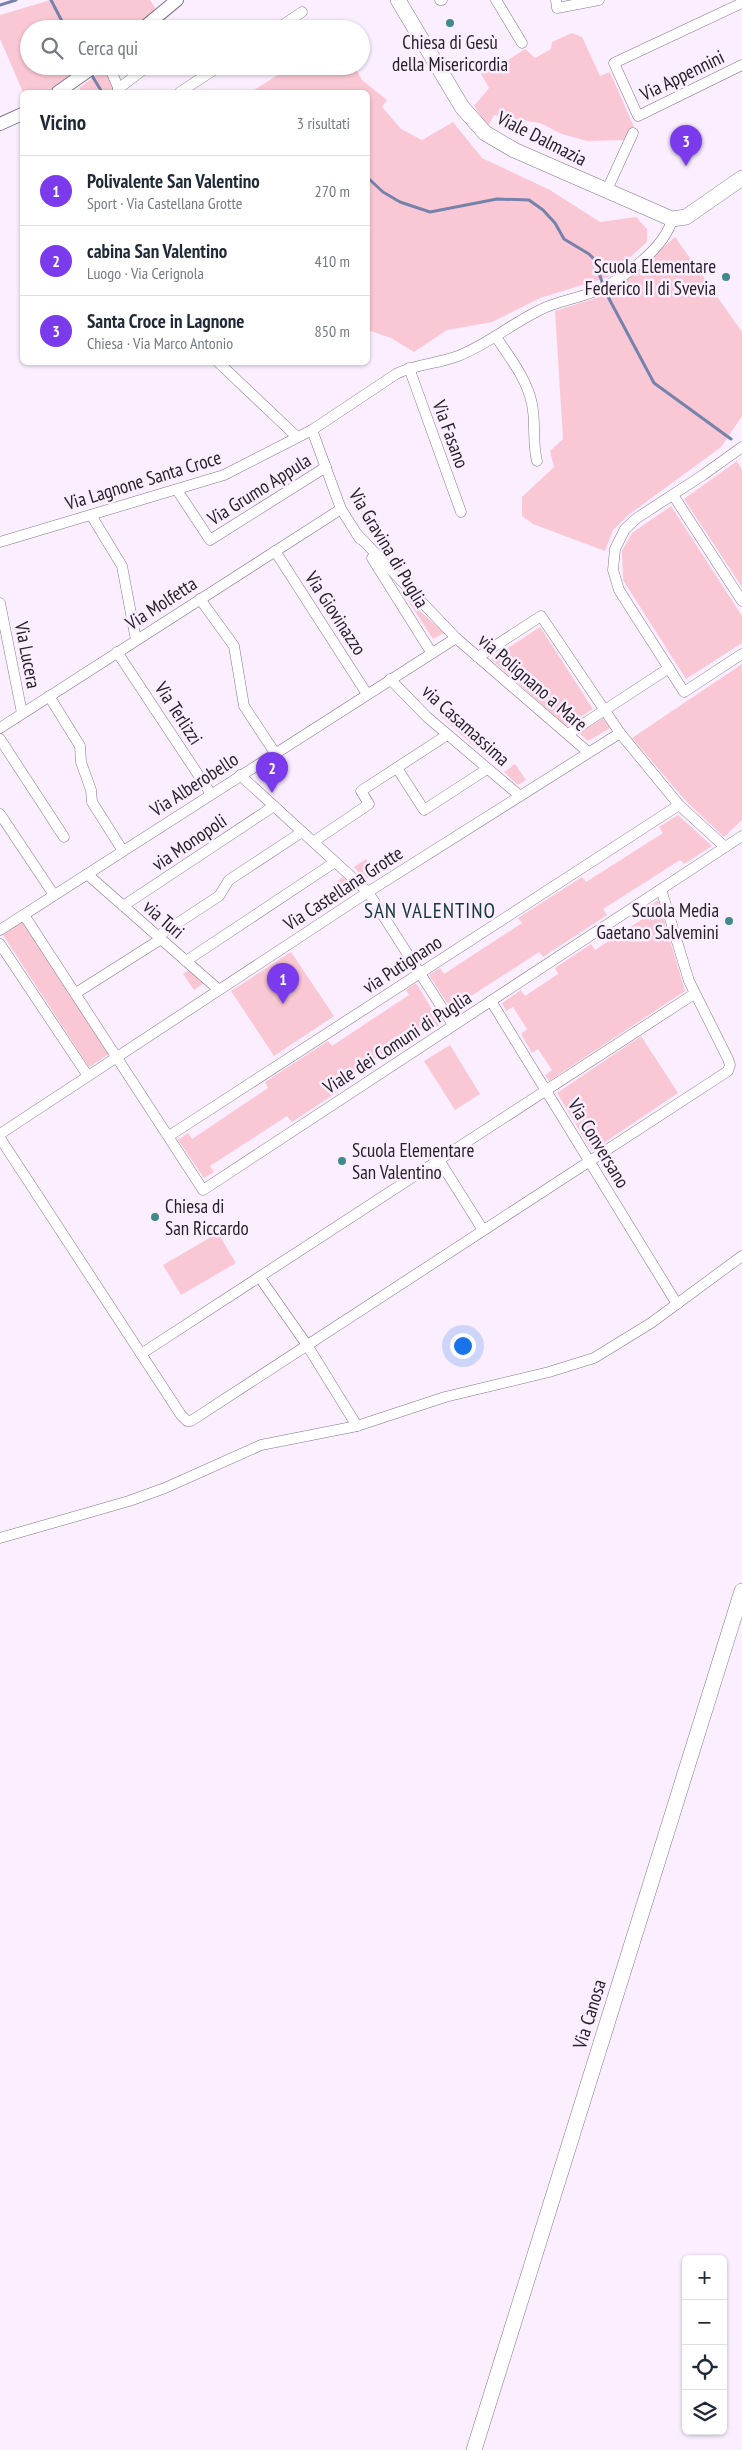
<!DOCTYPE html>
<html lang="it">
<meta charset="utf-8">
<style>
body{margin:0;font-family:"PT Sans Narrow",sans-serif;background:#f6f6f7;color:#1f2937}
.controls{position:absolute;right:15px;bottom:15px;display:grid;overflow:hidden;border-radius:8px;box-shadow:0 1px 4px #0004}
.controls button{width:45px;height:45px;display:grid;place-items:center;padding:0;border:0;border-bottom:1px solid #e0e1e3;background:#fff;color:#1f2937;font:25px sans-serif}
.you{position:absolute;left:462px;top:1345px;width:18px;height:18px;margin:-12px;border:4px solid #fff;border-radius:50%;background:#1a73e8;box-shadow:0 0 0 8px #1a73e833}
.badge{display:grid;place-items:center;width:32px;height:32px;border-radius:50%;background:#7c3aed;color:#fff;font-size:16px;font-weight:700}
.pin{position:absolute;translate:-50% -41px;filter:drop-shadow(0 1px 2px #0008)}
.pin::after{content:'';position:absolute;top:26px;width:18px;height:15px;background:inherit;clip-path:polygon(0 0,100% 0,50% 100%)}
.list{margin:0;padding:0;list-style:none}
h2{display:flex;justify-content:space-between;align-items:center;height:65px;margin:0;padding:0 20px;font-size:21px}
h2 small{font-size:16px;font-weight:400;color:#747a83}
.list li{display:grid;grid-template-columns:32px 1fr auto;gap:15px;align-items:center;box-sizing:border-box;height:70px;padding:0 20px;border-top:1px solid #e0e1e3}
.list b{display:block;font-size:19px;white-space:nowrap}
.list p{margin:0;font-size:16px;white-space:nowrap;color:#747a83}
.list em{font-size:16px;font-style:normal;color:#747a83}
.icon{flex:none;width:28px;height:28px;fill:none;stroke:currentColor;stroke-width:2;stroke-linecap:round;stroke-linejoin:round}
.map{position:relative;flex:none;width:742px;height:2450px;overflow:hidden}
.search{position:absolute;background:#fff;box-shadow:0 1px 4px #0004;left:20px;top:20px;width:350px;height:55px;display:flex;align-items:center;gap:12px;box-sizing:border-box;padding:0 18px;border-radius:28px;color:#747a83;font-size:19px}
.panel{position:absolute;background:#fff;box-shadow:0 1px 4px #0004;left:20px;top:90px;width:350px;height:275px;border-radius:8px}
.map>svg:first-child{display:block}
.green{fill:#fac8d4}
.lines{fill:none;stroke-linecap:round;stroke-linejoin:round}
.stream{stroke:#7583ac;stroke-width:3}
.minor-casing{stroke:#837789;stroke-width:11}
.tertiary-casing{stroke:#837789;stroke-width:14}
.secondary-casing{stroke:#837789;stroke-width:16}
.minor{stroke:#fff;stroke-width:10}
.tertiary{stroke:#fff;stroke-width:12}
.secondary{stroke:#fff;stroke-width:15}
.poi-dot{fill:#41898b;stroke:#faeeff;stroke-width:2}
.labels{text-anchor:middle;dominant-baseline:central;stroke-width:5;stroke-linejoin:round;paint-order:stroke}
.poi-label{font-size:19px;fill:#27222a;stroke:#faeeff;text-anchor:end}
.street-label{font-size:19px;fill:#27222a;stroke:#faeeff}
.quarter-label{font-size:21px;letter-spacing:1px;fill:#143738;stroke:#faeeff}
</style>
<div class="map">
<svg width="742" height="2450" viewBox="0 0 742 2450">
<rect width="100%" height="100%" fill="#faeeff"/>
<g class="green">
<path d="M51,0H150L157,11L137,29H29V66H89L50,92H23L0,39V15Z"/>
<path d="M572,33L582,37L600,76L610,72L634,127L629,130L625,140L587,141L562,134L540,123L494,115L488,126L474,106L489,88L481,74L485,66L508,60L525,49L535,58L551,49L552,42Z"/>
<path d="M292,66H354L362,80L387,100L382,107L401,129L422,140L453,122L482,158L550,190L600,222L636,217L647,229V242L608,277L540,298L492,322L447,330L414,352L391,338L368,330V92H251Z"/>
<path d="M106,68L115,92H82L79,88Z"/>
<path d="M675,237L742,332V416L721,447L627,516L613,530L605,551L533,524L522,516V497L554,467L550,451L563,439L555,311L596,298L632,275Z"/>
<path d="M737,461L742,470V587L684,499Z"/>
<path d="M671,506L742,616V643L686,679L623,580L622,551L632,533Z"/>
<path d="M407,599L444,633L433,639Z"/>
<path d="M540,627L593,709L566,726L491,659Z"/>
<path d="M742,664V820L724,837L685,800L632,738Z"/>
<path d="M450,712L474,746L442,717Z"/>
<path d="M603,718L610,728L588,741L579,733Z"/>
<path d="M515,764L526,780L518,785L504,772Z"/>
<path d="M678,815L712,846L684,864L680,860L603,909L607,915L543,957L539,952L462,1002L465,1008L455,1015L429,975L440,968L444,974L522,923L518,918L582,877L586,882L663,833L659,827Z"/>
<path d="M366,859L374,871L370,873L366,881L354,867Z"/>
<path d="M343,877L354,888L344,895L336,882Z"/>
<path d="M658,900L685,991L549,1081L545,1075L552,1070L538,1049L532,1053L521,1034L527,1029L513,1007L506,1011L502,1003L521,990L525,996L558,974L555,968L591,944L595,950L647,916L644,910Z"/>
<path d="M23,922L109,1054L89,1067L3,935Z"/>
<path d="M291,952L334,1016L274,1056L231,991Z"/>
<path d="M189,970L205,982L194,990L183,974Z"/>
<path d="M416,983L441,1024L432,1030L428,1024L351,1075L354,1081L292,1122L287,1116L210,1166L214,1172L204,1178L178,1140L188,1133L192,1139L268,1088L265,1082L328,1041L332,1046L409,995L406,990Z"/>
<path d="M641,1036L678,1093L592,1151L557,1093Z"/>
<path d="M450,1045L480,1094L455,1110L424,1061Z"/>
<path d="M218,1233L236,1263L181,1295L163,1265Z"/>
</g>
<g class="lines">
<g class="stream">
<path d="M51,0L66,29"/>
<path d="M0,5L16,0"/>
<path d="M91,74L102,92"/>
<path d="M368,178L383,192L400,202L430,212L497,199L529,200L543,210L555,223L564,239L589,254L594,259L606,293L654,383L731,439"/>
</g>
<defs>
<g id="minor">
<path d="M440,0H442"/>
<path d="M496,0L522,43"/>
<path d="M556,0L557,8L599,0"/>
<path d="M742,3L614,63L638,116L742,65"/>
<path d="M277,29L302,12"/>
<path d="M109,66L120,92"/>
<path d="M118,89L148,66"/>
<path d="M180,92L220,66"/>
<path d="M606,192L633,133"/>
<path d="M496,337C510,358 527,379 532,404C536,423 532,442 537,461"/>
<path d="M218,362L297,437"/>
<path d="M409,368L461,512"/>
<path d="M312,430L341,509L360,539"/>
<path d="M742,447L703,475L637,518L625,529L615,549L613,570L619,590L684,692L742,654"/>
<path d="M177,490L210,540L326,467"/>
<path d="M673,495L742,601"/>
<path d="M91,515L122,566L136,640"/>
<path d="M357,534L456,638L588,752"/>
<path d="M0,542L224,475L312,430L396,374C416,364 437,364 458,356C487,345 511,324 538,311C556,301 577,299 596,291C622,280 666,247 672,219"/>
<path d="M275,551L367,694"/>
<path d="M372,558L431,652"/>
<path d="M200,599L234,646L244,706L275,753"/>
<path d="M0,603L22,713"/>
<path d="M117,652L211,794"/>
<path d="M478,657L541,616L620,733L679,805L725,847"/>
<path d="M390,679L427,717L520,796"/>
<path d="M49,696L80,746L81,762L91,790L92,802L123,851"/>
<path d="M0,728L341,509"/>
<path d="M568,734L669,668"/>
<path d="M0,739L64,837"/>
<path d="M397,768L424,810L487,769"/>
<path d="M240,775L368,892L453,1025"/>
<path d="M0,814L54,895"/>
<path d="M313,842L369,804L361,791L447,735"/>
<path d="M87,874L219,990"/>
<path d="M123,906L274,806"/>
<path d="M24,915L203,1190L742,836"/>
<path d="M0,930L456,638"/>
<path d="M158,936L219,896L229,880L302,832"/>
<path d="M0,944L88,1076"/>
<path d="M186,961L335,862"/>
<path d="M76,993L161,939"/>
<path d="M491,1001L677,1304"/>
<path d="M0,1134L368,892L620,733"/>
<path d="M169,1136L679,805"/>
<path d="M0,1138L181,1415L187,1421H191L728,1071L730,1065L728,1059L689,981L661,889"/>
<path d="M439,1160L483,1230"/>
<path d="M260,1278L307,1345L357,1426"/>
<path d="M141,1354L694,994"/>
<path d="M0,1538L129,1501L165,1488L261,1445L357,1426L445,1397L549,1372L594,1358L651,1323L742,1256"/>
</g>
<g id="tertiary">
<path d="M142,29L177,0"/>
<path d="M58,92L95,66"/>
<path d="M0,124L22,114"/>
</g>
<g id="secondary">
<path d="M398,0L462,107L485,133L514,150L672,219L686,217L742,178"/>
<path d="M474,2450L742,1591"/>
</g>
</defs>
<use href="#minor" class="minor-casing"/>
<use href="#tertiary" class="tertiary-casing"/>
<use href="#secondary" class="secondary-casing"/>
<use href="#minor" class="minor"/>
<use href="#tertiary" class="tertiary"/>
<use href="#secondary" class="secondary"/>
</g>
<g class="poi-dot">
<circle cx="450" cy="23" r="5"/>
<circle cx="726" cy="277" r="5"/>
<circle cx="729" cy="921" r="5"/>
<circle cx="342" cy="1161" r="5"/>
<circle cx="155" cy="1217" r="5"/>
</g>
<g class="labels">
<g class="poi-label">
<text x="450" y="42" text-anchor="middle">Chiesa di Gesù<tspan x="450" dy="22">della Misericordia</tspan></text>
<text x="716" y="266">Scuola Elementare<tspan x="716" dy="22">Federico II di Svevia</tspan></text>
<text x="719" y="910">Scuola Media<tspan x="719" dy="22">Gaetano Salvemini</tspan></text>
<text x="352" y="1150" text-anchor="start">Scuola Elementare<tspan x="352" dy="22">San Valentino</tspan></text>
<text x="165" y="1206" text-anchor="start">Chiesa di<tspan x="165" dy="22">San Riccardo</tspan></text>
</g>
<g class="street-label">
<text transform="translate(682 75) rotate(-26)">Via Appennini</text>
<text transform="translate(542 138) rotate(27)">Viale Dalmazia</text>
<text transform="translate(451 434) rotate(70)">Via Fasano</text>
<text transform="translate(143 480) rotate(-17)">Via Lagnone Santa Croce</text>
<text transform="translate(259 489) rotate(-32)">Via Grumo Appula</text>
<text transform="translate(389 548) rotate(59)">Via Gravina di Puglia</text>
<text transform="translate(161 603) rotate(-33)">Via Molfetta</text>
<text transform="translate(336 613) rotate(57)">Via Giovinazzo</text>
<text transform="translate(28 655) rotate(79)">Via Lucera</text>
<text transform="translate(533 682) rotate(41)">via Polignano a Mare</text>
<text transform="translate(179 713) rotate(57)">Via Terlizzi</text>
<text transform="translate(466 725) rotate(42)">via Casamassima</text>
<text transform="translate(194 784) rotate(-33)">Via Alberobello</text>
<text transform="translate(189 842) rotate(-34)">via Monopoli</text>
<text transform="translate(343 888) rotate(-33)">Via Castellana Grotte</text>
<text transform="translate(164 919) rotate(41)">via Turi</text>
<text transform="translate(402 964) rotate(-33)">via Putignano</text>
<text transform="translate(397 1042) rotate(-33)">Viale dei Comuni di Puglia</text>
<text transform="translate(599 1143) rotate(59)">Via Conversano</text>
<text transform="translate(589 2014) rotate(-73)">Via Canosa</text>
</g>
<g class="quarter-label">
<text x="430" y="910">SAN VALENTINO</text>
</g>
</g>
</svg>
<div class="controls">
<button>+</button>
<button>−</button>
<button><svg class="icon" aria-label="locate" viewBox="0 0 24 24"><circle cx="12" cy="12" r="6"/><path d="M12 2v4M12 18v4M2 12h4M18 12h4"/></svg></button>
<button><svg class="icon" aria-label="layers" viewBox="0 0 24 24"><path d="M12 4l9 5-9 5-9-5zM3 14l9 5 9-5"/></svg></button>
</div>
<div class="you"></div>
<div class="pin badge" style="left:283px;top:1004px">1</div>
<div class="pin badge" style="left:272px;top:793px">2</div>
<div class="pin badge" style="left:686px;top:166px">3</div>
<div class="search"><svg class="icon" aria-label="search" viewBox="0 0 24 24"><circle cx="10" cy="10" r="6"/><path d="M15 15l6 6"/></svg>Cerca qui</div>
<section class="panel">
<h2>Vicino<small>3 risultati</small></h2>
<ul class="list">
<li><span class="badge">1</span><div><b>Polivalente San Valentino</b><p>Sport · Via Castellana Grotte</p></div><em>270 m</em></li>
<li><span class="badge">2</span><div><b>cabina San Valentino</b><p>Luogo · Via Cerignola</p></div><em>410 m</em></li>
<li><span class="badge">3</span><div><b>Santa Croce in Lagnone</b><p>Chiesa · Via Marco Antonio</p></div><em>850 m</em></li>
</ul>
</section>
</div>
